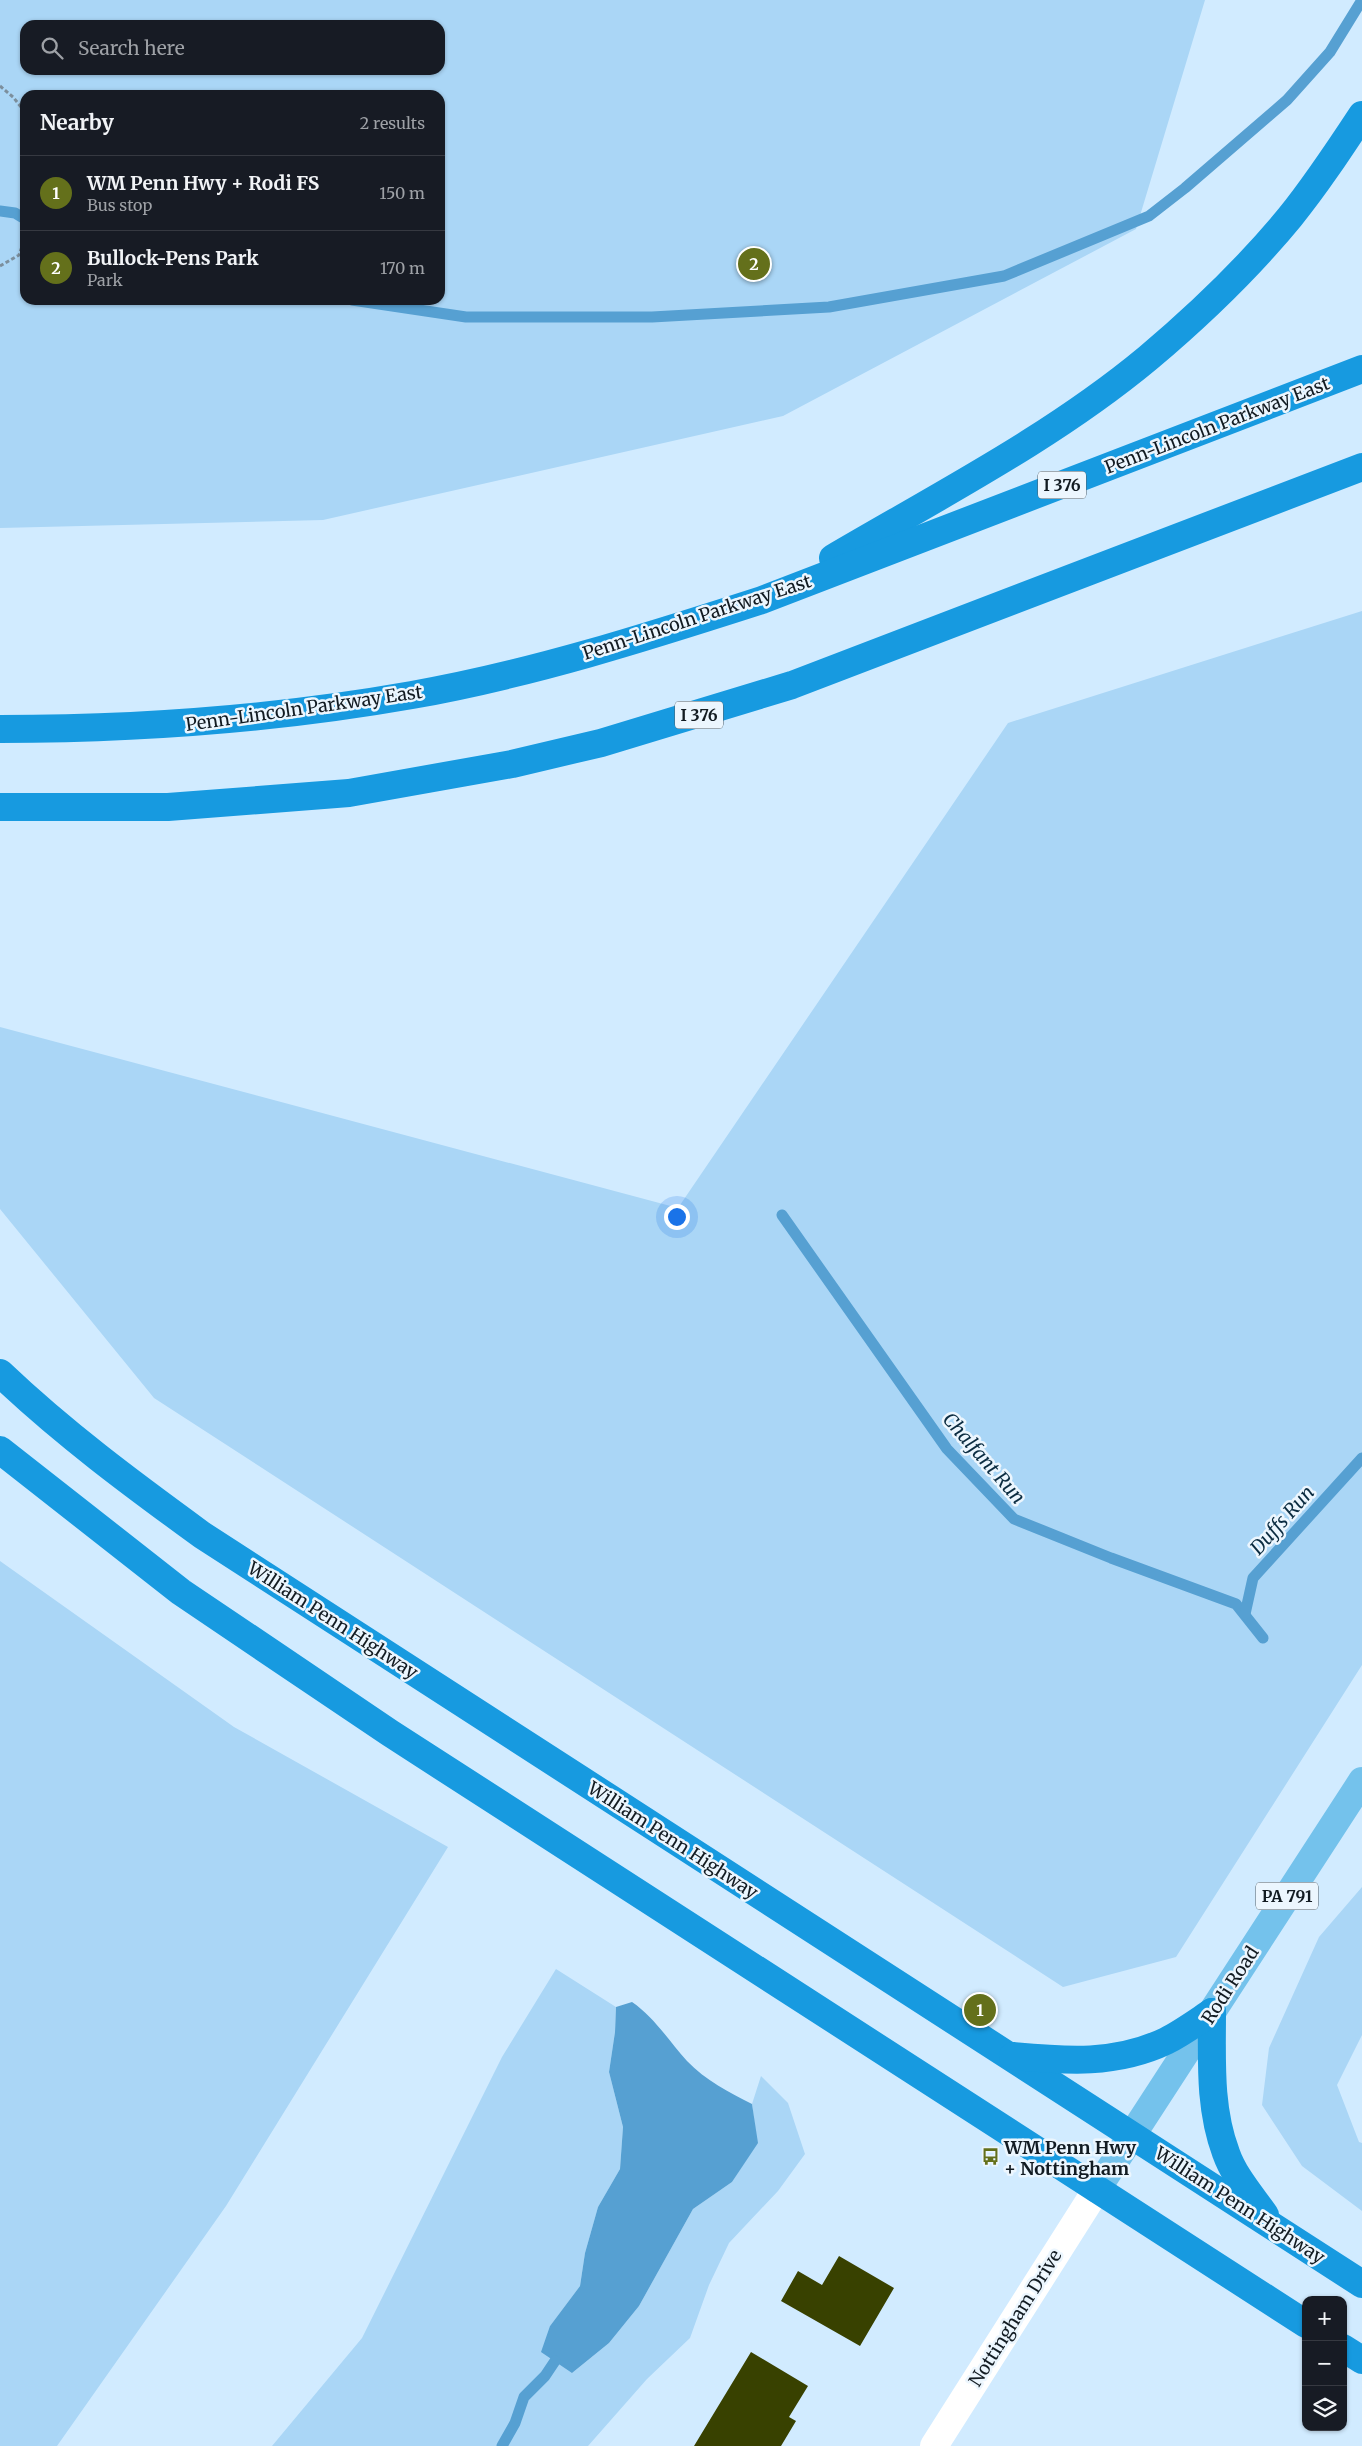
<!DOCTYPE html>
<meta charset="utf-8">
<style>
body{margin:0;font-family:Merriweather,serif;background:#20242c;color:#f1f3f6}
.controls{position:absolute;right:15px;bottom:15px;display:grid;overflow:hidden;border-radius:10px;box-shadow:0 1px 4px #0004}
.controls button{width:45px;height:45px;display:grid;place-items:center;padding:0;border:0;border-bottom:1px solid #363941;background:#171b24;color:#f1f3f6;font:25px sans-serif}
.you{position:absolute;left:676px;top:1216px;width:18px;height:18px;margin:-12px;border:4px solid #fff;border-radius:50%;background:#1a73e8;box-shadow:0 0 0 8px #1a73e833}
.badge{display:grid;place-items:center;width:32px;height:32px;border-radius:50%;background:#64701b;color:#fff;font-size:16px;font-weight:700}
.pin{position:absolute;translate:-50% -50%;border:2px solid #fff;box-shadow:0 1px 5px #0006}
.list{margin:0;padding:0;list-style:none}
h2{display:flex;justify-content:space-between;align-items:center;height:65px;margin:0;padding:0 20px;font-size:21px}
h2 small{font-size:16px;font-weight:400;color:#9ea1a6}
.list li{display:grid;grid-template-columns:32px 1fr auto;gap:15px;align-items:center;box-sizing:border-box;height:75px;padding:0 20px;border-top:1px solid #363941}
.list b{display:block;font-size:19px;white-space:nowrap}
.list p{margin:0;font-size:16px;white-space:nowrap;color:#9ea1a6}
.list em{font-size:16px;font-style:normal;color:#9ea1a6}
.icon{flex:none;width:28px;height:28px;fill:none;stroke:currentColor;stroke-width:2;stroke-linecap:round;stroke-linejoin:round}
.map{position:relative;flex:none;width:1362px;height:2446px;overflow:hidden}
.search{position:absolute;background:#171b24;box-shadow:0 1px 4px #0004;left:20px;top:20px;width:425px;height:55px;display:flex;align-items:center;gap:12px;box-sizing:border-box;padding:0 18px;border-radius:15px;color:#9ea1a6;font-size:19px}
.panel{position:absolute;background:#171b24;box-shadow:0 1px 4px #0004;left:20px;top:90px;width:425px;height:215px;border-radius:15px}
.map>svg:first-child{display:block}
.green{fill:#aad6f6;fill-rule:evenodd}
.water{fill:#56a0d2}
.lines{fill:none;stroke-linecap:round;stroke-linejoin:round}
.stream{stroke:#56a0d2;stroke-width:11}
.building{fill:#384100}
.path{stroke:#7c8f9d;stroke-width:3;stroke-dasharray:4 2.5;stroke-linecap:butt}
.minor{stroke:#fff;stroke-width:28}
.major{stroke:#74c2ec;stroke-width:28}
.highway{stroke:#179ae0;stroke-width:28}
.labels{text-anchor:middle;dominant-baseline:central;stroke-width:5;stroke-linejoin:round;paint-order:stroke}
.shield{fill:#ecf6fe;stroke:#535d64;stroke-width:1}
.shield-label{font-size:16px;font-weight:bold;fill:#121b22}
.street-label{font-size:18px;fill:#121b22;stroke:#ecf6fe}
.poi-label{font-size:18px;font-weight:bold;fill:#121b22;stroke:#ecf6fe;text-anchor:start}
.water-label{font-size:19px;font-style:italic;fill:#0b2c41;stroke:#ecf6fe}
</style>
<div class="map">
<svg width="1362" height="2446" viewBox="0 0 1362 2446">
<rect width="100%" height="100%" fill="#d1ebff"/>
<g class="green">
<path d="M0,0H1205L1136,229L783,416L323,520L0,528ZM25,25H440V70H25ZM25,95H440V300H25Z"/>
<path d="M1362,611V1665L1176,1957L1063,1987L154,1398L0,1209V1027L678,1208L1008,723Z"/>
<path d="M0,1561L234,1727L448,1847L226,2206L57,2446H0Z"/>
<path d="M1362,1887V2035L1337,2085L1359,2142L1362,2143V2211L1302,2166L1262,2105L1269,2048L1319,1937Z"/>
<path d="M556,1969L616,2007L615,2032L609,2072L623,2127L620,2169L598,2207L585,2253L580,2286L550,2326L572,2373L609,2343L639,2306L693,2209L732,2182L757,2143L752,2104L761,2076L788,2103L805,2154L778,2191L729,2243L709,2285L690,2338L647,2379L588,2446H272L362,2338L502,2057Z"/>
</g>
<path class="water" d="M632,2002C654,2017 669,2041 687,2061C705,2080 730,2093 752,2104L758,2143L732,2182L693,2209L639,2306L609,2343L572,2373L541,2352L550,2326L580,2286L585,2253L598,2207L620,2169L623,2127L609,2072L615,2032L616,2007Z"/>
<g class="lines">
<g class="stream">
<path d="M0,211L15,213L25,219"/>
<path d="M352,300L466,317H652L829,307L1004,276L1149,216L1185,188L1287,100L1330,52L1362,0"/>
<path d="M782,1215L947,1449L1014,1519L1111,1558L1236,1604L1263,1638"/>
<path d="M1245,1614L1253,1578L1362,1458"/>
<path d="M502,2446L515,2423L524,2397L545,2376L555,2361"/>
</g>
</g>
<g class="building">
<path d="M839,2256L894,2288L860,2346L781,2301L798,2271L822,2285Z"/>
<path d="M751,2352L808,2386L789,2417L796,2421L781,2446H694Z"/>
</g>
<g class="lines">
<g class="path">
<path d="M0,86L13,97L25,112"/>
<path d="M0,266L19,255L25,238"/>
</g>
<path class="minor" d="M934,2446L1097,2189"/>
<path class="major" d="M1097,2189L1362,1781"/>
<g class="highway">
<path d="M833,558C940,495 1053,437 1148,358C1199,315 1248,268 1290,217C1316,185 1339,150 1362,115"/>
<path d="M0,729C138,729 276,719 412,695C531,674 647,637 762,600L1362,369"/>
<path d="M0,807H168L349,793L512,764L601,743L792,685L1362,467"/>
<path d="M0,1373C63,1433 132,1484 202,1535L1362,2284"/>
<path d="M0,1450L181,1592L390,1733L1306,2324"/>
<path d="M1212,2012C1212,2060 1209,2108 1226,2153C1234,2176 1251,2195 1265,2215"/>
<path d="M1013,2056C1066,2061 1116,2065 1166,2041C1182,2033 1197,2022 1212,2012"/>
<path d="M1343,2348L1362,2360"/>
</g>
</g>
<defs>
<symbol id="bus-bare" viewBox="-9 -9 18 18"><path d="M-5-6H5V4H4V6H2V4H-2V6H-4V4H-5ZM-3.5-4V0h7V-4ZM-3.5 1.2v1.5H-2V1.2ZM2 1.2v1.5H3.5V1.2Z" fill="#64701b" stroke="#ecf6fe" stroke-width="2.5" paint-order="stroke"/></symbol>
</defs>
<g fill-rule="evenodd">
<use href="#bus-bare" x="978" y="2144" width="25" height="25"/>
</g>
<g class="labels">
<g class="shield">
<rect x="1038" y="471.5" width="48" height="27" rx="4"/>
<rect x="675" y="701.5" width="48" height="27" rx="4"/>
<rect x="1256" y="1882.5" width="62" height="27" rx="4"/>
</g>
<g class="shield-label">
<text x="1062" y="485">I 376</text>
<text x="699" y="715">I 376</text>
<text x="1287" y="1896">PA 791</text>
</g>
<g class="street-label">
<text transform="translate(1217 425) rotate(-21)">Penn-Lincoln Parkway East</text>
<text transform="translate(697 617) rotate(-18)">Penn-Lincoln Parkway East</text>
<text transform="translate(304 708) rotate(-8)">Penn-Lincoln Parkway East</text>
<text transform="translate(333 1620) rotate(33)">William Penn Highway</text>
<text transform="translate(673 1840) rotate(33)">William Penn Highway</text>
<text transform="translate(1230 1985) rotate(-57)">Rodi Road</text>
<text transform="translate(1240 2205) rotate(33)">William Penn Highway</text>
<text transform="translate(1015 2318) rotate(-58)">Nottingham Drive</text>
</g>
<g class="poi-label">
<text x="1004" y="2147">WM Penn Hwy<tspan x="1004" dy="21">+ Nottingham</tspan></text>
</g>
<g class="water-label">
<text transform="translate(984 1458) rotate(49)">Chalfant Run</text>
<text transform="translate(1282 1520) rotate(-48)">Duffs Run</text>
</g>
</g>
</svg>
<div class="controls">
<button>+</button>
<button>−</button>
<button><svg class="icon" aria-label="layers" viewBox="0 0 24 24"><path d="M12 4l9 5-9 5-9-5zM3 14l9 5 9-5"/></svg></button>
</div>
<div class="you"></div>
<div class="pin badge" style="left:980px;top:2010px">1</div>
<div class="pin badge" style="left:754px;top:264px">2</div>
<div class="search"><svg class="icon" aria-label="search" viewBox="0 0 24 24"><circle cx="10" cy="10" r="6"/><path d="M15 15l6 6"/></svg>Search here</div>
<section class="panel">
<h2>Nearby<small>2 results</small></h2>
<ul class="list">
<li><span class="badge">1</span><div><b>WM Penn Hwy + Rodi FS</b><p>Bus stop</p></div><em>150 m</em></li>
<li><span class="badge">2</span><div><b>Bullock-Pens Park</b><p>Park</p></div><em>170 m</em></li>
</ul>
</section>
</div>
